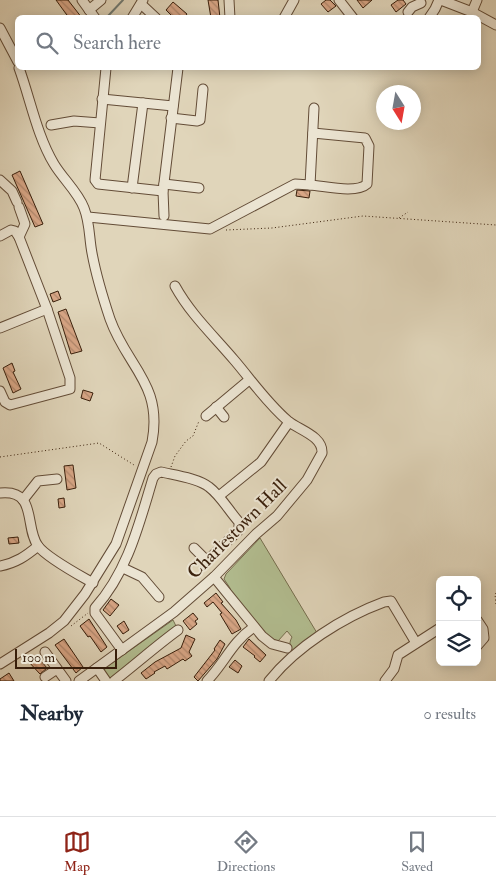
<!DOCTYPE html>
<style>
body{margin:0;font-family:"IM FELL Double Pica",serif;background:#f6f6f7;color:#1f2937}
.controls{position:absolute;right:15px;bottom:15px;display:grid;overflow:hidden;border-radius:8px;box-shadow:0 2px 12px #0003}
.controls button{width:45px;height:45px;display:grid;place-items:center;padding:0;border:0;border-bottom:1px solid #e0e1e3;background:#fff;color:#1f2937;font:25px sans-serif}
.compass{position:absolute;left:376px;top:85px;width:45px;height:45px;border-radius:50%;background:#fff;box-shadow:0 2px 12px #0003;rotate:169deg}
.scale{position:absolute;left:15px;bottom:12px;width:102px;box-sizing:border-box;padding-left:5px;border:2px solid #391f0b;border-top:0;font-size:14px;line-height:18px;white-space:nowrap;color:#391f0b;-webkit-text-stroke:4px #ebe4d2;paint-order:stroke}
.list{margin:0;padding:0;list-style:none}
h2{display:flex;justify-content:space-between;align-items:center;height:65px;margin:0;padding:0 20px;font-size:21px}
h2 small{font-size:16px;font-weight:400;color:#747a83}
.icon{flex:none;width:28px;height:28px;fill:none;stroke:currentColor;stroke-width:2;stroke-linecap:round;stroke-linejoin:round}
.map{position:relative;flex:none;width:496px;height:681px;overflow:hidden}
.search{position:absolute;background:#fff;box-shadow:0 2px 12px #0003;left:15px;right:15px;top:15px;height:55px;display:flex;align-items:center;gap:12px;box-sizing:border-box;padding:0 18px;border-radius:8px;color:#747a83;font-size:19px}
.sheet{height:135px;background:#fff}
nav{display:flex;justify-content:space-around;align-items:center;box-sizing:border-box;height:70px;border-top:1px solid #e0e1e3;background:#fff;font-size:14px;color:#747a83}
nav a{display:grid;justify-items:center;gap:2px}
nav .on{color:#8f2418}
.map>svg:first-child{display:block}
.green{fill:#b2bd90;stroke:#766e4e}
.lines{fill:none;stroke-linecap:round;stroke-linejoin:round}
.stream{stroke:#717a72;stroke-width:2}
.building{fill:url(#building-back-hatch);stroke:#391f0b}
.minor-casing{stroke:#634c37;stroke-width:11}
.path{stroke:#391f0b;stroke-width:1;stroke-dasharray:1 2.5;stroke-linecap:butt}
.minor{stroke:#ebe4d2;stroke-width:9}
.labels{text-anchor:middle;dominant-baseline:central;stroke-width:4;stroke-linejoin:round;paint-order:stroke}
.street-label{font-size:19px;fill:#391f0b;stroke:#ebe4d2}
</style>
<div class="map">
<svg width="496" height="681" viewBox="0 0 496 681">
<defs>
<pattern id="building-back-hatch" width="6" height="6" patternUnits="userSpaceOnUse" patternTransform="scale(1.25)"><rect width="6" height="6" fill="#d8a686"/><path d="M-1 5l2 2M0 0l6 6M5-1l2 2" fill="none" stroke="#b0876c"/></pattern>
</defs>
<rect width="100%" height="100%" fill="#e0d5ba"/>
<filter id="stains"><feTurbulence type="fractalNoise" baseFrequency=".004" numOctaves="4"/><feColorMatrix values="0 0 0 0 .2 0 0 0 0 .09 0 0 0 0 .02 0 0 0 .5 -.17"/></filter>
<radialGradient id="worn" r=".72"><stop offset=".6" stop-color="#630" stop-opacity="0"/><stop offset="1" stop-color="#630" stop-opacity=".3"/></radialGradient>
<g class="green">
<path d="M260,538L317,633L293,652C289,646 289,643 292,637L287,631L278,641C262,638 240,604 230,591V588L224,579L226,574Z"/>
<path d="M173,620L176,626L117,675L112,678L107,677L104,672L105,668Z"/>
</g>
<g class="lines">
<path class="stream" d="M108,16L123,0"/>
</g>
<g class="building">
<path d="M56,0H68L82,18H69Z"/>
<path d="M208,0H218L220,18H211Z"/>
<path d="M326,0H330L336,6L328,12L321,4Z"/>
<path d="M357,0H372L363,8Z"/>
<path d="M398,0H403L406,4L396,12L391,5Z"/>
<path d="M173,2L187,14L184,18H174L166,10Z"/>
<path d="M20,171L43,224L35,227L12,175Z"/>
<path d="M297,190L310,191L309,198L296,196Z"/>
<path d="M58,291L61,299L53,302L50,294Z"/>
<path d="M66,309L82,351L71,354L58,312Z"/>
<path d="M12,363L15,371L13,372L21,389L13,393L3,368Z"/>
<path d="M83,390L93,393L90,401L81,398Z"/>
<path d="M73,465L76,488L67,490L64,466Z"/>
<path d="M64,498L65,507L59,508L58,499Z"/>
<path d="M18,537L19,543L9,544L8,538Z"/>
<path d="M216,593L223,602L221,603L236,620L241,629L232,634L220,614L222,613L213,602L207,607L204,603Z"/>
<path d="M111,599L119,605L110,616L103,610Z"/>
<path d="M193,613L198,619L195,621L197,624L190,630L183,621Z"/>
<path d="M89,619L107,647L101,652L90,636L88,637L80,626Z"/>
<path d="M124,621L129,630L123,634L117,626Z"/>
<path d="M186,635L195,639L189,652L192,656L185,661L183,659L167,669L165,666L154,672L155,673L146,679L141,673L155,662L181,648Z"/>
<path d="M64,639L83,667L76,673L55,645Z"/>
<path d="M249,639L266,655L260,662L254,657L255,656L243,647Z"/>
<path d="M220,640L225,644L217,659L198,681L194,677L215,650L214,649Z"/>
<path d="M36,655L47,668L40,674L28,661Z"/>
<path d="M235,660L242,666L238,673L229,667Z"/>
<path d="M9,673L14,681H0V679Z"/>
</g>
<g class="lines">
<defs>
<g id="minor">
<path d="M82,0L95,18"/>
<path d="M229,0L230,18"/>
<path d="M339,0L353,18"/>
<path d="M441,0L472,12L496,25"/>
<path d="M141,4L156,18"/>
<path d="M89,10L101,0"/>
<path d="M408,12L412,7L421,3"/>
<path d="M472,12L477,0"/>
<path d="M132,18L143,0"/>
<path d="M284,18L294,0"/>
<path d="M429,18L435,9L439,0"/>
<path d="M0,28L18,62"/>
<path d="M106,68L95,180L98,184L163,191"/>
<path d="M102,99L173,106"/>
<path d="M171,118L197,121L200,120L203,89"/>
<path d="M51,125L74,121L100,123"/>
<path d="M0,180L12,191L17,202"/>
<path d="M164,184L199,188"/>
<path d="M310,185C325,186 356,194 367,184L369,146L365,138L313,133"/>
<path d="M132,188L143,103"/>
<path d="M19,207L25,224L19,237"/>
<path d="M164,216L163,191L178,68"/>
<path d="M88,217L210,229L295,184L310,185L314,108"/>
<path d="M0,236L11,230L15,231L19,237L47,309L70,378V389L10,405L5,402L0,391"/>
<path d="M0,328L47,309"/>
<path d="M216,407L224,417"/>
<path d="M206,416L249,380"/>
<path d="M0,493C38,489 24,527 38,546C47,558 79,575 93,583"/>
<path d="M219,496L261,462L289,422"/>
<path d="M23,500L38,481L57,479"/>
<path d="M0,566C16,563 26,556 38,546"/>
<path d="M123,568L142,577L159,597"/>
<path d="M214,577L262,636L272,644L287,648"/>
<path d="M477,620L483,629L484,638L477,646"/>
<path d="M122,650L95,613V608C128,571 139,524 153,478L156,474L161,472C174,475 198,478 209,487C221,496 229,511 239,522V530L207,561L194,548"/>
<path d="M45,652L66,681"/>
<path d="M0,664L49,633L64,621L85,594L116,544L152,442C163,384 127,367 110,319C103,298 96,275 92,253C89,238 90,223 84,208C78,192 63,179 54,164C37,136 30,98 19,68"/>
<path d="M97,668L106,681"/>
<path d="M45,677L57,669"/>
<path d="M79,681L174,612L214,577L256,534L277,516L307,480L322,453C323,436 299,430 288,421C267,403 252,381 235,361C214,336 191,315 175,286"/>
<path d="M114,681C136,664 156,646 178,630"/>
<path d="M207,681C226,661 231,643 254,627"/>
<path d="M269,681C296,647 343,617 384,602L391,601L416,643"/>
<path d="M385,681L394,669L398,655L440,628"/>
</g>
</defs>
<use href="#minor" class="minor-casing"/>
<g class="path">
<path d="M399,218L408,212"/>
<path d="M226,230L272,228L363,216L496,225"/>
<path d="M0,457L99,443L134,465"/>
<path d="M171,467L175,456L186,441L193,436L199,421"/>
<path d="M496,593L495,594L496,605"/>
<path d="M71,626L88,613"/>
</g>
<use href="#minor" class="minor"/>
</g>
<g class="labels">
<g class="street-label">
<text transform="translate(237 529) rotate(-45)">Charlestown Hall</text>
</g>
</g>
<rect width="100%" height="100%" filter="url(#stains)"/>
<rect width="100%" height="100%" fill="url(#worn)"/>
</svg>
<div class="controls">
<button><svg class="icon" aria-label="locate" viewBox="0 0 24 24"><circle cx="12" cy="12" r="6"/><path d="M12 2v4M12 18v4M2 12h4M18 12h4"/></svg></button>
<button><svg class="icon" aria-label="layers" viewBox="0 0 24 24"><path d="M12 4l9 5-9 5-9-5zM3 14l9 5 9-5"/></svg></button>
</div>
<svg class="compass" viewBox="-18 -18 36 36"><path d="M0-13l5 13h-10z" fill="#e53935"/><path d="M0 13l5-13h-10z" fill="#747a83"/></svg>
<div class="scale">100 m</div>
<div class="search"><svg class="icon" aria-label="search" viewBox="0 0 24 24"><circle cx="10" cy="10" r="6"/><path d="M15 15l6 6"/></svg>Search here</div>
</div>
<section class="sheet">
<h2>Nearby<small>0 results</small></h2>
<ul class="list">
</ul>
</section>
<nav>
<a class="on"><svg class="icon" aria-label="map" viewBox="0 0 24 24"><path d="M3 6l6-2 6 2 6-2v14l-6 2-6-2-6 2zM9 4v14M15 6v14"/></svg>Map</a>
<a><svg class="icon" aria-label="directions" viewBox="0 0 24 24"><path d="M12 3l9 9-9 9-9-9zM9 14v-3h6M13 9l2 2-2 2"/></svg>Directions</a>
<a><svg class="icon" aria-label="saved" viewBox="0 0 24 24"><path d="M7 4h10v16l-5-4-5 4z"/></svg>Saved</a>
</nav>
